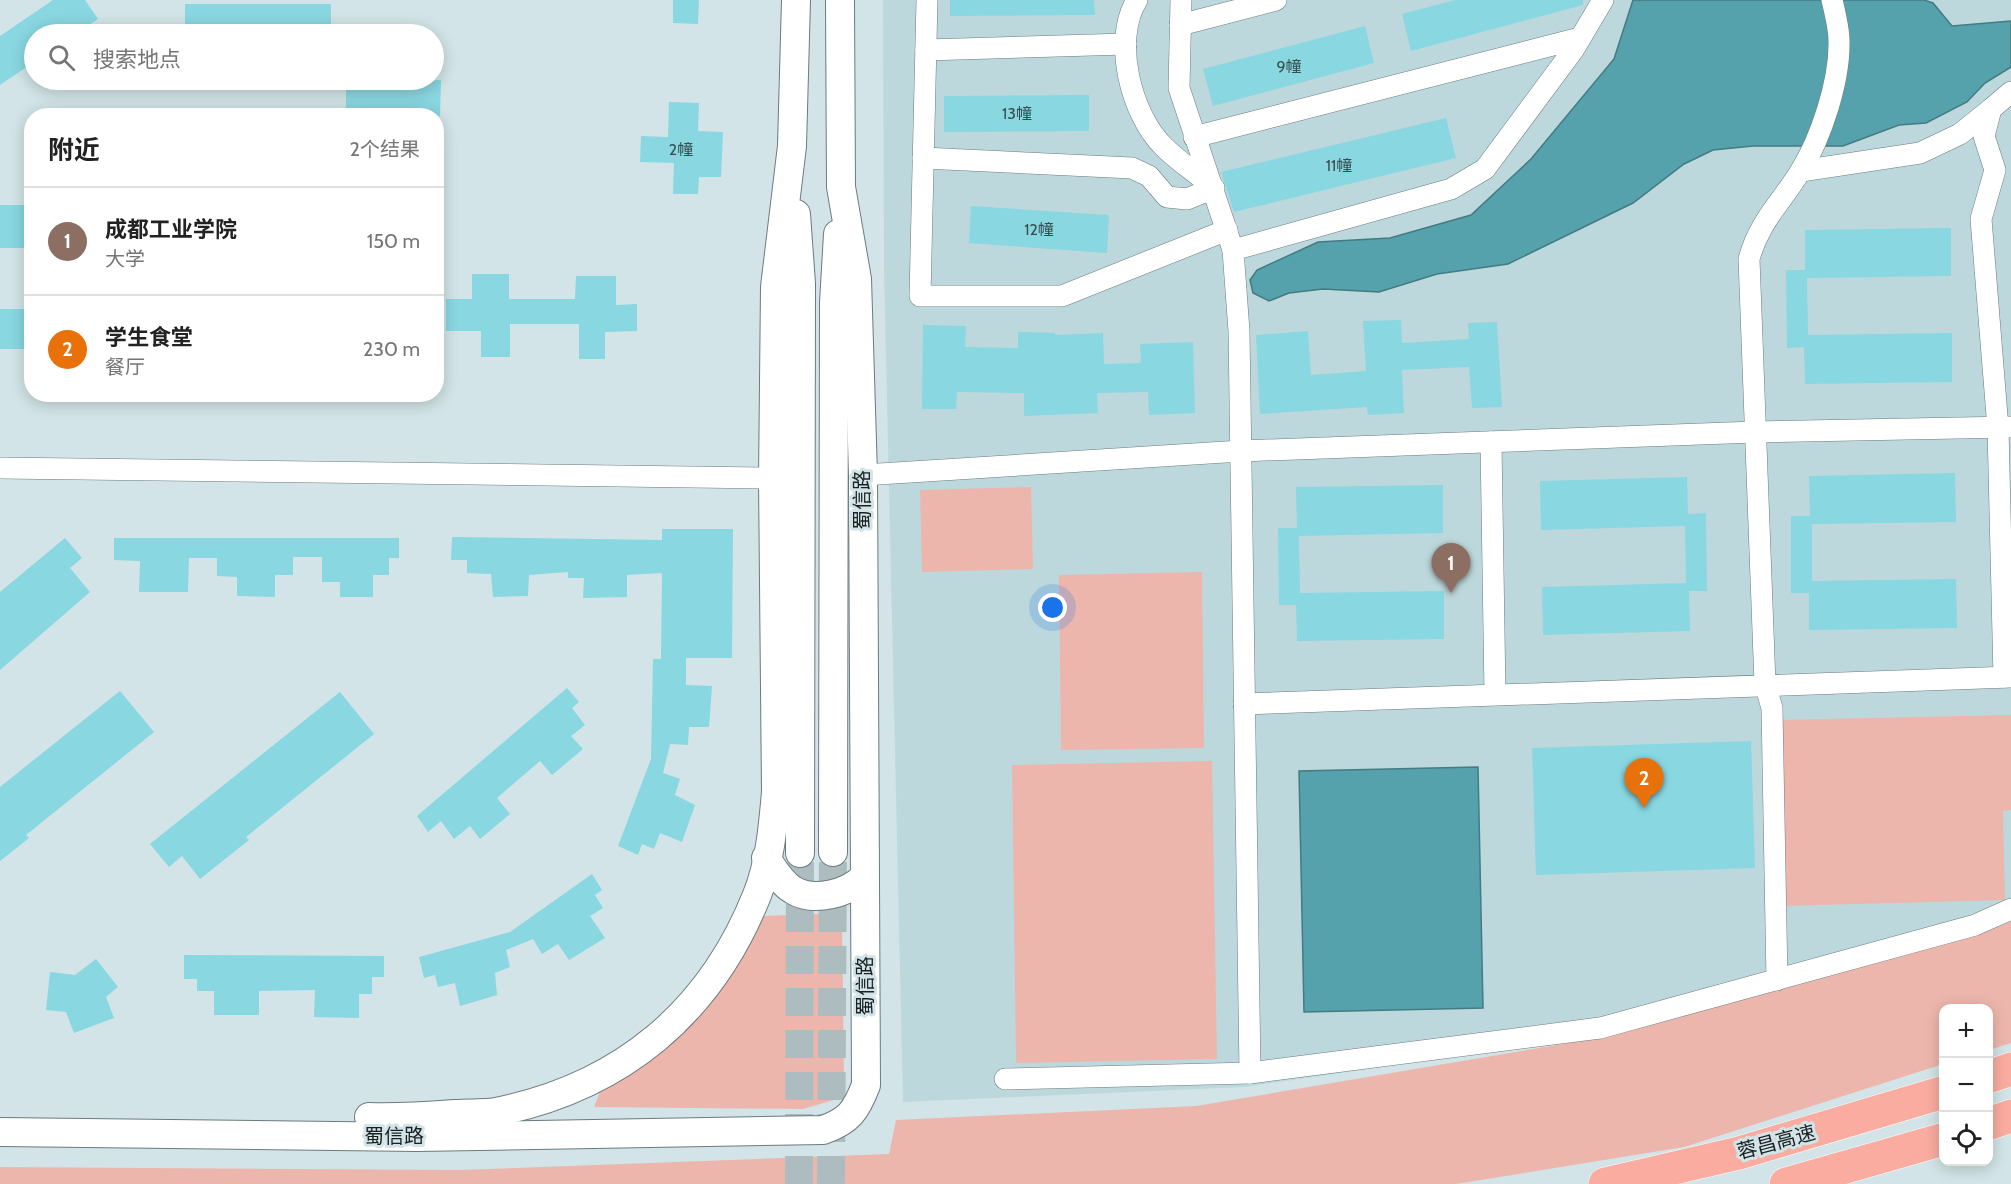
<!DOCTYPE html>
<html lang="zh">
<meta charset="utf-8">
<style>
body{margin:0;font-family:Cabin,"Noto Sans SC",sans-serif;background:#f2f2f2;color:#222}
.controls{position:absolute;right:18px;bottom:18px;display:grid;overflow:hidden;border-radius:12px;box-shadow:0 3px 15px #0003}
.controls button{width:54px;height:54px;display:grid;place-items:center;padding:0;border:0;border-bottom:2px solid #e0e0e0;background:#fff;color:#222;font:30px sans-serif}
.you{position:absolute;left:1053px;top:608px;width:21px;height:21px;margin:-15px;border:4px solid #fff;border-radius:50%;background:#1a73e8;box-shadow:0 0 0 9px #1a73e833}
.badge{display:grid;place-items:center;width:39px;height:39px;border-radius:50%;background:#a91611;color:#fff;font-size:20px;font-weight:700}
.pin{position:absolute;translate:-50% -50px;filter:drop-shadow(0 2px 3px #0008)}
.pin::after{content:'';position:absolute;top:32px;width:21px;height:18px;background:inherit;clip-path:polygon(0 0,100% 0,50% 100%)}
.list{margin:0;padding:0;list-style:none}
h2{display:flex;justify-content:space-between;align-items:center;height:78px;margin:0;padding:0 24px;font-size:26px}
h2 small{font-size:20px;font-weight:400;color:#767676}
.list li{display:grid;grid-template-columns:39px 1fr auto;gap:18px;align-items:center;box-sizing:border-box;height:108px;padding:0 24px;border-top:2px solid #e0e0e0}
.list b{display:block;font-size:22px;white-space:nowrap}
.list p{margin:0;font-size:20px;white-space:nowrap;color:#767676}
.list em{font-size:20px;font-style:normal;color:#767676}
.icon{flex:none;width:33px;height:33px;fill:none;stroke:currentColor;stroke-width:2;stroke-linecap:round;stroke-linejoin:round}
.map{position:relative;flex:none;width:2011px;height:1184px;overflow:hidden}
.search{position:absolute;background:#fff;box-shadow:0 3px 15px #0003;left:24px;top:24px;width:420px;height:66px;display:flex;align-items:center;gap:15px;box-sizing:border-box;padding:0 21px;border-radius:33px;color:#767676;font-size:22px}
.panel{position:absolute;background:#fff;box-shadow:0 3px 15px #0003;left:24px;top:108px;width:420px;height:294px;border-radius:24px}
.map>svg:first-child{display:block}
.built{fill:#bdd8dc}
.green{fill:#edb6ad}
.water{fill:#55a2ac;stroke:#437b82;stroke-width:1.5}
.building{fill:#89d7e1}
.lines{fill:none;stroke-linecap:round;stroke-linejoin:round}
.secondary-tunnel{stroke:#adbdbf;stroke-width:28;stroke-dasharray:28 14;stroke-linecap:butt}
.street-casing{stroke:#6b7b7e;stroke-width:22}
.secondary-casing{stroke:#6b7b7e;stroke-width:30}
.highway-casing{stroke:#fff;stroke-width:34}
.street{stroke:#fff;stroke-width:21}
.secondary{stroke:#fff;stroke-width:28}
.highway{stroke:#faaca0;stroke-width:33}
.labels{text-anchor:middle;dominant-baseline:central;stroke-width:6;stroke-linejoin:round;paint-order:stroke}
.number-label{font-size:16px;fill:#364e51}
.street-label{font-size:20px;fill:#1a2021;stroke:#d2e4e7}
</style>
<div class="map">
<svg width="2011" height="1184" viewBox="0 0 2011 1184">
<rect width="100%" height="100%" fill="#d2e4e7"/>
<path class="built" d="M883,0H2011V918L1599,1035L1245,1087L903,1102L884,269Z"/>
<g class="green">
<path d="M1031,487L1033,569L922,572L920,490Z"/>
<path d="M1202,572L1204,748L1061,750L1059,575Z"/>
<path d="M2011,715V810L2003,811L2005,900L1781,906L1778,720Z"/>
<path d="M1212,761L1217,1059L1016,1063L1012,765Z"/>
<path d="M842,913L844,1078L840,1098L803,1109L594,1107L601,1089L734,968L763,916Z"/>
<path d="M2011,921V1043L1989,1050L1988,1008H1944L1943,1064L1684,1147L1456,1184H0V1167L460,1170L889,1154L896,1120L1196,1106L1598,1038L1976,935Z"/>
</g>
<g class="water">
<path d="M1633,0H1924L1933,3L1952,26L2011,21V67L1985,83L1967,102L1926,123L1899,125L1843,146H1753L1713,150L1684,164L1633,203L1508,264L1437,274L1379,292L1323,289L1289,293L1269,301L1253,293L1250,280L1257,270L1318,242L1390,238L1471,215L1531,159L1614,59Z"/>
<path d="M1478,767L1483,1008L1304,1012L1299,771Z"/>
</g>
<g class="building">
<path d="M53,0H85L98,19L75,34H34V62L0,85V36Z"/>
<path d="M673,0H699L698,24L673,23Z"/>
<path d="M950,0H1094L1095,15L950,16Z"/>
<path d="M1455,0H1583V5L1411,51L1402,14Z"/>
<rect x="185" y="4" width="146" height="30"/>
<path d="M1365,26L1374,63L1213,106L1203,69Z"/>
<path d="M382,80H441L440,116H346V83H382Z"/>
<path d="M1089,95V131L944,132V96Z"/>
<path d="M669,102L699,103L698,131L723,132L721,177H699L698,194H673L674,163L640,162L641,136L668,137Z"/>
<path d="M1446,118L1456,158L1234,212L1221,172Z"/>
<rect x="0" y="205" width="32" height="43"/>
<path d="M971,206L1109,215L1107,253L969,243Z"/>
<path d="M1951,228V276L1807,278L1808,335L1952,333V382L1805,384L1804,347L1787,348L1786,270H1805V230Z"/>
<path d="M472,274H509V299H575L576,276H616V305L637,304V331L605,332V359H579V324H510V357H481V331H446V299H472Z"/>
<rect x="0" y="309" width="32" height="40"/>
<path d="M1401,320L1402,343L1469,339L1468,323L1497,322L1502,407L1472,408L1469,367L1402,370L1404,413L1368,415L1367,407L1260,414L1256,335L1308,331L1311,375L1366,371L1363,321Z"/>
<path d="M923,325L966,326L965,347L1018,348V332L1055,333V335L1103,333L1104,364L1141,363L1140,344L1193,342L1195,413L1149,415L1148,392L1097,393L1098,413L1024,416V393L957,392L956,409H922Z"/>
<path d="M1955,473L1956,522L1812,524V581L1956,579L1957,628L1809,630V593H1791V516H1810L1809,476Z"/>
<path d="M1687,477L1688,514L1706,513L1707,591H1689L1690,631L1543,635L1542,587L1686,583L1685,526L1541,530L1540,481Z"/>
<path d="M1443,485V533L1299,536L1300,593L1444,591V639L1297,641L1296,605H1279L1278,528H1297L1296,487Z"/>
<path d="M662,529H733L732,658H686V685L712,686L709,727H689L688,745L670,744L663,773L680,779L675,795L695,805L682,842L660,833L654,849L642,844L638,855L618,846L651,759L653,659H661L662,573L627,575V597L583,598L584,578H568V572L529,575L528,596L493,597L491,574L467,573V560H451L452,537L662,540Z"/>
<path d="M65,538L82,558L70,568L90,592L0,670V592Z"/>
<path d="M114,538H399V558H389V575H373V597H340V582H322V557H293V575H275V597L237,596V577L217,576V558H189L188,592H139L140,561L114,560Z"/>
<path d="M567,688L579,702L572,708L585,725L571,736L583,749L552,775L540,761L497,798L510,814L480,839L470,826L454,839L441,821L428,832L417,816Z"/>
<path d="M120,691L154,732L26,835L29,838L0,861V787Z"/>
<path d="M340,692L374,734L246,837L249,840L200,879L182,856L169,867L150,844Z"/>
<path d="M1751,741L1755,868L1536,875L1532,748Z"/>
<path d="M592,874L602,890L595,895L603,908L590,916L605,938L569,960L558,944L542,954L533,939L506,950L510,967L495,973L497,995L460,1006L455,983L438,987L435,975L424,978L419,957L510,932Z"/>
<path d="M184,955L384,956V977H372V994H359V1018L314,1017L315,990L259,991V1015H214V991H197V979H184Z"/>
<path d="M96,959L118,987L106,997L114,1018L74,1033L66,1012L46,1010L50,972L75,975Z"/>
</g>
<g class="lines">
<g class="secondary-tunnel">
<path d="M799,1184L800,853"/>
<path d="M831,1184L833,852"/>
</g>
<defs>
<g id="street">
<path d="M927,0L920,296H1062L1227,230"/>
<path d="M1181,0L1179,88L1233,250L1239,331L1250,1073"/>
<path d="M1180,25L1276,0"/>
<path d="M926,50L1126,44"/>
<path d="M1194,137L1580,38"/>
<path d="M923,158L1132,168L1149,176L1167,197L1187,199L1214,188C1198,174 1179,162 1164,147C1131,115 1112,40 1137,0"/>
<path d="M1801,171L1920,153L1960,134L1991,109"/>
<path d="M1233,250L1451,189L1485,169L1574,49L1603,0"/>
<path d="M1491,442L1495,694"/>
<path d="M0,468L773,478"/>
<path d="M863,475L1241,451L1755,432L2011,427"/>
<path d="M2004,677L1998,428L1981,219L1995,170L1984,136L1991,109L2011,92"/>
<path d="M1244,704L2011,677"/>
<path d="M1777,980L1772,708L1765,684L1749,259C1759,222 1780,204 1800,172C1821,138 1840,81 1839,41C1839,28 1835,13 1832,0"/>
<path d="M1005,1079L1250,1073L1600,1028L1975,925L2011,909"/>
</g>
<g id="secondary">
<path d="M796,214L801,284L800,853"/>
<path d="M833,852L834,303L838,234"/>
<path d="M766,858C774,870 781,883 793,890C814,903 849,893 864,877"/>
<path d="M369,1117C398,1118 427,1116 455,1114C469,1113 483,1114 496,1112C621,1087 710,1013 757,895C770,863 773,826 776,792L773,478L775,287L792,146L796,0"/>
<path d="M0,1132L417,1137L823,1130C849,1121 856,1111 866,1085L863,475L857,279L841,187L840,0"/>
</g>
<g id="highway">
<path d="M1988,1077L2011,1069"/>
<path d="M1988,1124L2011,1116"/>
<path d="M1605,1184L1739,1153L1944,1092"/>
<path d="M1786,1184L1944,1139"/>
</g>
</defs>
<use href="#street" class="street-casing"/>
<use href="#secondary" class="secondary-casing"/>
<use href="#highway" class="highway-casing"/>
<use href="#street" class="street"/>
<use href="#secondary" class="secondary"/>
<use href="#highway" class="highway"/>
</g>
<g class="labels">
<g class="number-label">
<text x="1289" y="66">9幢</text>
<text x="1017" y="113">13幢</text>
<text x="681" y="149">2幢</text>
<text x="1339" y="165">11幢</text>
<text x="1039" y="229">12幢</text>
</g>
<g class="street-label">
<text transform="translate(862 500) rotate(-90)">蜀信路</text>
<text transform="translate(865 986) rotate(-90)">蜀信路</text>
<text x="394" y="1136">蜀信路</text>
<text transform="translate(1776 1142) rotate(-15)">蓉昌高速</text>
</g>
</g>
</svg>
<div class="controls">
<button>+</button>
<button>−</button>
<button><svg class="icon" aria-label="locate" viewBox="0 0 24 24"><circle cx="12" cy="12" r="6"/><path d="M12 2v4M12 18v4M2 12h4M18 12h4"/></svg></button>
</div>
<div class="you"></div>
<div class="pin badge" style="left:1451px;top:593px;background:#8d6e63">1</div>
<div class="pin badge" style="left:1644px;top:808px;background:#e8710a">2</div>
<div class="search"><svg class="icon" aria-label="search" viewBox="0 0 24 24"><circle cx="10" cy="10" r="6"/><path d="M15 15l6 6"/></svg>搜索地点</div>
<section class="panel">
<h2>附近<small>2个结果</small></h2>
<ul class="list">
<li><span class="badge" style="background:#8d6e63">1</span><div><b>成都工业学院</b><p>大学</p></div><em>150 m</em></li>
<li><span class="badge" style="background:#e8710a">2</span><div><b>学生食堂</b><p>餐厅</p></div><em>230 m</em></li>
</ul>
</section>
</div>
